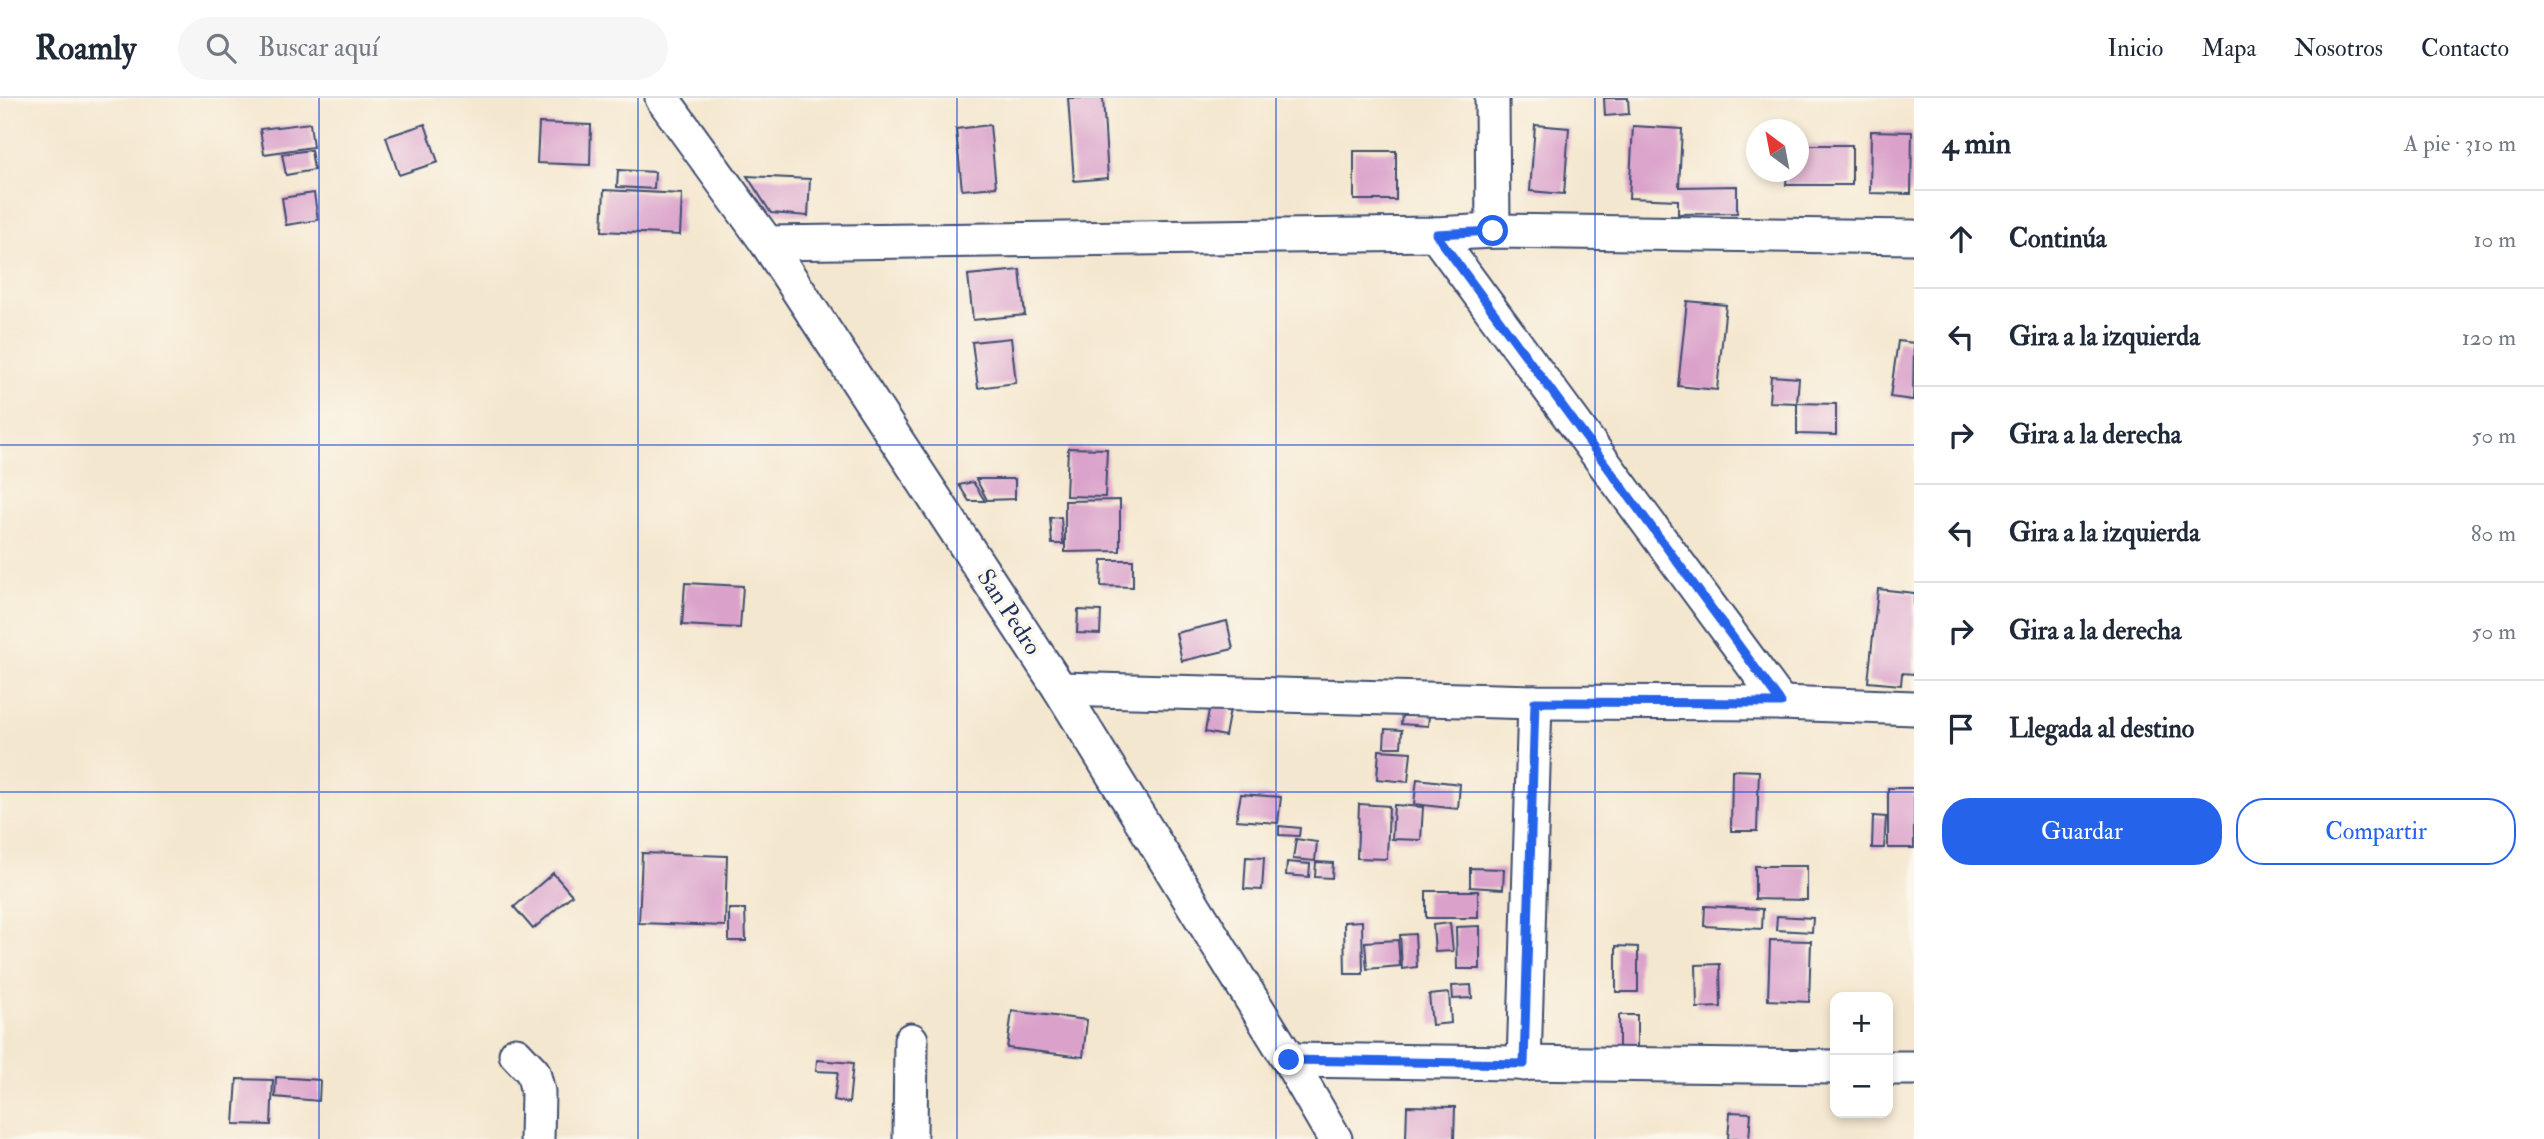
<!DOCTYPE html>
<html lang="es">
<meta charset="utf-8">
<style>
body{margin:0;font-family:"IM FELL Double Pica",serif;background:#f6f6f7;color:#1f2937}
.controls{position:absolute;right:21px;bottom:21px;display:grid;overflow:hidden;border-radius:14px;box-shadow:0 4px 10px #0003}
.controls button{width:63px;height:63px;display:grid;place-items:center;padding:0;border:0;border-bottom:2px solid #e0e1e3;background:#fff;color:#1f2937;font:35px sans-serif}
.compass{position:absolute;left:1746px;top:21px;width:63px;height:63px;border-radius:50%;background:#fff;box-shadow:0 4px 10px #0003;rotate:328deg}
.stop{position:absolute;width:21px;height:21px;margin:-16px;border:5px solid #2563eb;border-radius:50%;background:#fff}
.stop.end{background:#2563eb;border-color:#fff;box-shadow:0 2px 7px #0008}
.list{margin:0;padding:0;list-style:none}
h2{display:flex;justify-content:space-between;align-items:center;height:91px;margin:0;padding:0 28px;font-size:30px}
h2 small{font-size:23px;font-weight:400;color:#747a83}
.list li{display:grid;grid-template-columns:46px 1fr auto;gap:21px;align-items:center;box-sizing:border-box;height:98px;padding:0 28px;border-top:2px solid #e0e1e3}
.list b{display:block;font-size:26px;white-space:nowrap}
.list em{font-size:23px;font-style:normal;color:#747a83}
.actions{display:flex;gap:14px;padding:21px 28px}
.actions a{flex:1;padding:16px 0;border:2px solid #2563eb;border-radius:28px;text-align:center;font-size:24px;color:#2563eb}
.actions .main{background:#2563eb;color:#fff}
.icon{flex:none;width:38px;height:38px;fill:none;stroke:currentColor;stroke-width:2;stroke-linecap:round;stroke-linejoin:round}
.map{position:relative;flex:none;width:1914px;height:1041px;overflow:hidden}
header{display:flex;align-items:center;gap:42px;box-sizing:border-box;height:98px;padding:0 35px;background:#fff;border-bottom:2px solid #e0e1e3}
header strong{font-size:33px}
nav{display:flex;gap:38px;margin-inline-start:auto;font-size:24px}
.search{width:490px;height:63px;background:#f6f6f7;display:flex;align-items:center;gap:18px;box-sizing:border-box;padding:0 24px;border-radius:38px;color:#747a83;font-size:26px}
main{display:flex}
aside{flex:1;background:#fff}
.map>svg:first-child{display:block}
.building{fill:#daa1ca}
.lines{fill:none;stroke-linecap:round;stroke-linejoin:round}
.minor-casing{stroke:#3c4b6f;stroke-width:37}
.minor{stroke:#fff;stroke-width:33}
.route{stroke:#2563eb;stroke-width:9}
.grid{fill:none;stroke:#1d4ed8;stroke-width:2;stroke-opacity:0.55}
.labels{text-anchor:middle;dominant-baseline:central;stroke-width:7;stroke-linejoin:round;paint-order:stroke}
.street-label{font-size:24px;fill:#1b2f5e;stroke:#fbf7ec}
</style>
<header>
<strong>Roamly</strong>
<div class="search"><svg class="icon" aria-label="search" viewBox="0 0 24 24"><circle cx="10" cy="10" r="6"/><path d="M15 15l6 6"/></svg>Buscar aquí</div>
<nav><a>Inicio</a><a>Mapa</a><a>Nosotros</a><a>Contacto</a></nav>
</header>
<main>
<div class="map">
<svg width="1914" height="1041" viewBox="0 0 1914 1041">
<rect width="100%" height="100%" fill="#fbf7ec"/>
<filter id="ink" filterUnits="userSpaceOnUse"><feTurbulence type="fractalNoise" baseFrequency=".0143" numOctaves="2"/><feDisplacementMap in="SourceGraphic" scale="14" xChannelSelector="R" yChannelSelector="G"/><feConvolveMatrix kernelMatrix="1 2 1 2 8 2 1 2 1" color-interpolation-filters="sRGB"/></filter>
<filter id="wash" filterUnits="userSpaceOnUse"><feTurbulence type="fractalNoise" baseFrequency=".00686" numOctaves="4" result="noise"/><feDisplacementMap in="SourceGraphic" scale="28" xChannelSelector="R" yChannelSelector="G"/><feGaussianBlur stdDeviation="1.57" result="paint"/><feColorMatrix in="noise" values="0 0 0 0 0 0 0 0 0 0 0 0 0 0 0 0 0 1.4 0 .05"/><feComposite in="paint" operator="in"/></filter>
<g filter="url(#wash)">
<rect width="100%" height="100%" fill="#f4e7cf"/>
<g id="blocks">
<g class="building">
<path d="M1068,0H1103L1108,80L1074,83Z"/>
<path d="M1604,0H1628L1629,16L1605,18Z"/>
<path d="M310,25L313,49L264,56L260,31Z"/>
<path d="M539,25L591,27L590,67L537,65Z"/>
<path d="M425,26L438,64L399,77L386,39Z"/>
<path d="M990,27L996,89L962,92L956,31Z"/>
<path d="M1535,27L1569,30L1564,96L1530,93Z"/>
<path d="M1633,28L1682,31L1679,89L1737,88V115L1678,116V102L1629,100Z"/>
<path d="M1871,33L1912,34L1911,96L1870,95Z"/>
<path d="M1798,47H1852V87H1786L1787,74H1798Z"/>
<path d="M311,52L314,72L286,77L282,56Z"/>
<rect x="1354" y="53" width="42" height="49"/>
<path d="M618,72L655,74L654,91L617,89Z"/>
<path d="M747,78L810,81L808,118L771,115Z"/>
<path d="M604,92L682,96L680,137L602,133Z"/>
<path d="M314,95L318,122L286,127L282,100Z"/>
<path d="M1020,172L1025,217L973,222L968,177Z"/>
<path d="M1687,203L1726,207L1717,292L1678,288Z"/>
<path d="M1011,240L1016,285L978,290L972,244Z"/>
<path d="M1898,243L1914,245L1913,302L1890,299Z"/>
<path d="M1771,278L1799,280L1797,305L1769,304Z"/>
<path d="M1797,305L1836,306V337L1797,336Z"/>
<path d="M1068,350L1107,351L1105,399L1066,398Z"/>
<path d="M976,381H1015V401L987,402Z"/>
<path d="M973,384L985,403H969L959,387Z"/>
<path d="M1120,402V453L1065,454V403Z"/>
<path d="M1061,419L1063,446H1052L1050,420Z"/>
<path d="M1102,462H1133V489L1101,488Z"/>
<path d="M685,485L743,488L740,530L682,527Z"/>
<path d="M1878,491L1914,495V576L1902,575L1901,587L1868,584Z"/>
<path d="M1078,512L1101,513L1100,536L1077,535Z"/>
<path d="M1227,523L1233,551L1182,563L1176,535Z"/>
<path d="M1210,607L1230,611L1225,638L1205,634Z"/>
<path d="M1402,616L1429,618L1428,628L1401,626Z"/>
<path d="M1385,631L1402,632L1401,649H1384Z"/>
<path d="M1379,652L1411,654L1408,684L1377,681Z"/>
<path d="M1732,672L1759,673L1757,733H1731Z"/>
<path d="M1417,681L1460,686L1458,711L1414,706Z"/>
<rect x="1888" y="690" width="26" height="60"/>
<path d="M1241,696L1281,699L1278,725L1236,722Z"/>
<path d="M1359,706L1389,708L1387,761L1357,760Z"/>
<path d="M1394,707L1423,709L1421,742L1392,741Z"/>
<path d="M1873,718L1886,719L1884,750H1872Z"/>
<path d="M1279,728L1300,730L1299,738L1279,737Z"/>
<path d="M1296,741L1317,744L1315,763L1293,761Z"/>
<path d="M642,755L727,758L725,828L639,825Z"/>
<path d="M1246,759L1264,760L1262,792L1244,791Z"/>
<path d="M1287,764L1310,766L1309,779L1286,777Z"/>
<path d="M1316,764L1333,765L1332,780L1315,779Z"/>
<path d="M1755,768H1807V802L1755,801Z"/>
<path d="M1470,770L1504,771L1503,791L1470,789Z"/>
<path d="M553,775L572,797L533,831L514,809Z"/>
<rect x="1426" y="793" width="52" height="27"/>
<path d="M1705,808L1763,811L1762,831L1704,828Z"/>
<path d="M729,811H745L746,843H729Z"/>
<path d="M1777,818L1813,820L1812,834L1776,832Z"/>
<path d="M1362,823L1363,876H1345L1344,824Z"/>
<path d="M1450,825L1453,853L1435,854L1433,827Z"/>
<path d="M1480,828V871H1457L1456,829Z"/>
<path d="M1415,836L1417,869L1402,871L1400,837Z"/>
<path d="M1398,842L1400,868L1367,871L1365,844Z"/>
<path d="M1770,842L1811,843L1809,904L1768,902Z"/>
<path d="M1616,848L1638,849V894H1616Z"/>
<path d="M1720,866L1721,909L1697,910L1696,867Z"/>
<path d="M1471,887L1472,900L1453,901L1452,888Z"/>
<path d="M1449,895L1451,925L1432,927L1429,897Z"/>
<path d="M1012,913L1087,922L1083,959L1007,950Z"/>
<rect x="1619" y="917" width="18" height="34"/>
<path d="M817,962L853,965L849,1005L834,1002L838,974L816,973Z"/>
<path d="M276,979L320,982L319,1003L275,999Z"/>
<path d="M237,981L273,982L271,1027L234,1026Z"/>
<path d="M1407,1008L1455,1009L1454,1041H1406Z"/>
<path d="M1730,1014L1751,1015L1749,1041H1728Z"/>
</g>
</g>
</g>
<g filter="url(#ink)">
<use href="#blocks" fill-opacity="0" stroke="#3c4b6f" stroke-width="2"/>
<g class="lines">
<defs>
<g id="minor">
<path d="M662,0L767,145L1060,591L1289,962L1335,1041"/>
<path d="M1492,0L1493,133"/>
<path d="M1435,136L1781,605"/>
<path d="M767,145L1435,136L1493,133L1914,139"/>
<path d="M1060,591L1535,604L1781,605L1914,610"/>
<path d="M516,956L533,974L538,994L537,1041"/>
<path d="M1289,962L1835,969"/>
<path d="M1524,966L1535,604"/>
<path d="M1888,970H1914"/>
<path d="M910,1041L911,942"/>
</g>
</defs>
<use href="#minor" class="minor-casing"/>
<use href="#minor" class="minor"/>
</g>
</g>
<g class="lines" filter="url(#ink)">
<path class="route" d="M1289,962L1524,966L1535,604L1781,605L1436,136L1493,133"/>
</g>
<path class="grid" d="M319,0V1041M638,0V1041M957,0V1041M1276,0V1041M1595,0V1041M0,347H1914M0,694H1914"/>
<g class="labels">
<g class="street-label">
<text transform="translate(1009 514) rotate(57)">San Pedro</text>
</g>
</g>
</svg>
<div class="controls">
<button>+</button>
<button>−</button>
</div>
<svg class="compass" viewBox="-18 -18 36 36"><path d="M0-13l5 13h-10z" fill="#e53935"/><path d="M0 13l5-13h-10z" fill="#747a83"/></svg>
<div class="stop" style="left:1493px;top:133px"></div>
<div class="stop end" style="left:1289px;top:962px"></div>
</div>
<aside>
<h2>4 min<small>A pie · 310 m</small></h2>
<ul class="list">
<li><svg class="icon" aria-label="ahead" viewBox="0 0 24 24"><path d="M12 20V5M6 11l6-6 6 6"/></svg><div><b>Continúa</b></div><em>10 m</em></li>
<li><svg class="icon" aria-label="left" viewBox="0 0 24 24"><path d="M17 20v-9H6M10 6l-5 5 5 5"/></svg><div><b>Gira a la izquierda</b></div><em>120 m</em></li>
<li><svg class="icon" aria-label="right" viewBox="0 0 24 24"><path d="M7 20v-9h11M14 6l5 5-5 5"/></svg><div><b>Gira a la derecha</b></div><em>50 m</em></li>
<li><svg class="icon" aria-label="left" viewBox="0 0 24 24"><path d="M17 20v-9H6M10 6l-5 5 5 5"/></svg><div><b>Gira a la izquierda</b></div><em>80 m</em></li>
<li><svg class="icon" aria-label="right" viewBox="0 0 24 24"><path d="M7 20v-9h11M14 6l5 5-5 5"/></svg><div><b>Gira a la derecha</b></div><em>50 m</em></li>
<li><svg class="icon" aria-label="arrive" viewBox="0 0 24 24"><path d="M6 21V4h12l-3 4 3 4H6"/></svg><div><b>Llegada al destino</b></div></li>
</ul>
<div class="actions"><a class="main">Guardar</a><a>Compartir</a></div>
</aside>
</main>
